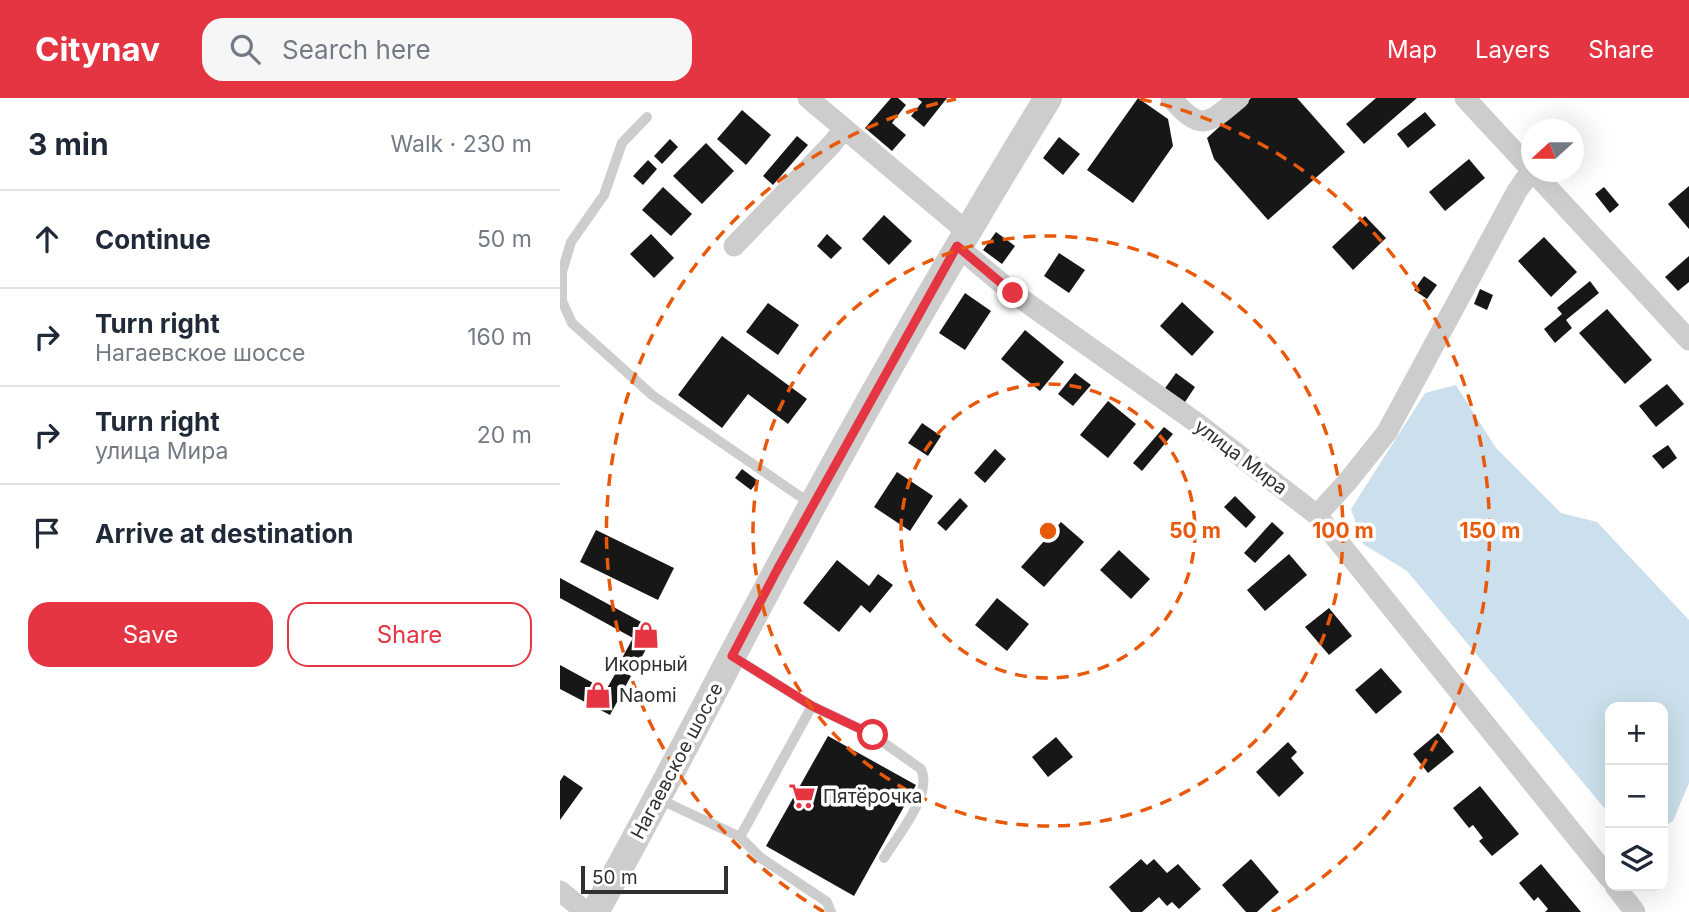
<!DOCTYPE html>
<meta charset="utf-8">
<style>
body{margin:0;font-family:Inter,sans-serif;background:#f6f6f7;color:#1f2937}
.controls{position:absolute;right:21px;bottom:21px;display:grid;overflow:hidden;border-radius:14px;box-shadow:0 7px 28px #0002}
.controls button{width:63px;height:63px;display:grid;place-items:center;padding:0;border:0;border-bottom:2px solid #e0e1e3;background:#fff;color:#1f2937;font:35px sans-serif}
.compass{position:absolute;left:961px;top:21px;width:63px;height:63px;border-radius:50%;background:#fff;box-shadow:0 7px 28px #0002;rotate:249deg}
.scale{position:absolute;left:21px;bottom:18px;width:147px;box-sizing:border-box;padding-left:7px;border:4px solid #303030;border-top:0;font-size:19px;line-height:24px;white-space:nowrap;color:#303030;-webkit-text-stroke:5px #fff;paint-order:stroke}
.stop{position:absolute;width:21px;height:21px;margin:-16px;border:5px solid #e53442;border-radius:50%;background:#fff}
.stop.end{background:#e53442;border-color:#fff;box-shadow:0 2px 7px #0008}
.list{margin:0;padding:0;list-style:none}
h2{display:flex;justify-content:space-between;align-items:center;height:91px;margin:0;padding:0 28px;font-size:30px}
h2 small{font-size:23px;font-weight:400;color:#747a83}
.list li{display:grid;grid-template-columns:46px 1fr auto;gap:21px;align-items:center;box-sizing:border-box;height:98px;padding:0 28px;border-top:2px solid #e0e1e3}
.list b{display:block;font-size:26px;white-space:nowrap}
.list p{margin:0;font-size:23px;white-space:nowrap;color:#747a83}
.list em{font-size:23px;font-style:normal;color:#747a83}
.actions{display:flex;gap:14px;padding:21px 28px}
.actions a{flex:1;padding:16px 0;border:2px solid #e53442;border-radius:21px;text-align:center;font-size:24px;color:#e53442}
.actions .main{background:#e53442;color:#fff}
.icon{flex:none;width:38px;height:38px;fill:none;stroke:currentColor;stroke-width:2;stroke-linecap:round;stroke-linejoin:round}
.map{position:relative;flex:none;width:1129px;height:814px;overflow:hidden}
header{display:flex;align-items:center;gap:42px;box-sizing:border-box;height:98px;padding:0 35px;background:#e53442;color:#fff}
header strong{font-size:33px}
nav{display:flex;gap:38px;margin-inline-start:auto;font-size:24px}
.search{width:490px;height:63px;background:#f6f6f7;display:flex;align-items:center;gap:18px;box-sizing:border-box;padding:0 24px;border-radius:21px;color:#747a83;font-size:26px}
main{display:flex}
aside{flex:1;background:#fff}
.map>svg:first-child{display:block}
.water{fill:#cbe0ec}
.building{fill:#171717}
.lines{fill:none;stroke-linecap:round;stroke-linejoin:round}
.service{stroke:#cdcdcd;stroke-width:10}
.minor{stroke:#cdcdcd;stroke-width:21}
.tertiary{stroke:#cdcdcd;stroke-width:28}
.route{stroke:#e53442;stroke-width:9}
.ring{fill:none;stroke:#e8590c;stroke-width:3.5;stroke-dasharray:12 9}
.labels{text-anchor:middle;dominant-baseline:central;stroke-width:7;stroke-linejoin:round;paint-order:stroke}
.street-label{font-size:19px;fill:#303030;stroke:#fff}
.poi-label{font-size:19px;fill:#303030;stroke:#fff;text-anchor:start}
.centre{fill:#e8590c;stroke:#fff;stroke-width:3.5}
.ring-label{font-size:21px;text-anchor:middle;font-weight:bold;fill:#e8590c;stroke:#fff;stroke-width:7;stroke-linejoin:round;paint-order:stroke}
</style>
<header>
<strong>Citynav</strong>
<div class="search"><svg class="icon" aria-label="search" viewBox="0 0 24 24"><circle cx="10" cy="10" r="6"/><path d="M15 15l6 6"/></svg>Search here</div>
<nav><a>Map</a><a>Layers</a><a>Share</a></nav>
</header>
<main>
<aside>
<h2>3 min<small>Walk · 230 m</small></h2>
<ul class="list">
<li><svg class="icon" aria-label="ahead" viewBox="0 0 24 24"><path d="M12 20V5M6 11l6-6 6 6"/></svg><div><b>Continue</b></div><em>50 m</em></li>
<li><svg class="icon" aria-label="right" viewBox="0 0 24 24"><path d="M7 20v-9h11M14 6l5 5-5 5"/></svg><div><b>Turn right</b><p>Нагаевское шоссе</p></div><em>160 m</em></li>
<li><svg class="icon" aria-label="right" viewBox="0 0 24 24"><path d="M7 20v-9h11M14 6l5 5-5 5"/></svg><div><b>Turn right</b><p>улица Мира</p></div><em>20 m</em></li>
<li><svg class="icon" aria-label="arrive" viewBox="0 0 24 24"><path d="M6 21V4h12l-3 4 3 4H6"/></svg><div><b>Arrive at destination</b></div></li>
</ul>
<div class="actions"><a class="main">Save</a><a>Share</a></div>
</aside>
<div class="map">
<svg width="1129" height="814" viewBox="0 0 1129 814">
<rect width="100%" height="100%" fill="#fff"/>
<path class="water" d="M896,287L936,350L1001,415L1037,424L1129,522V685L1113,723L1103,729V609H1050V717L847,473L803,446L791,411L865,295Z"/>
<g class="building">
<path d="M331,0H338L346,7L332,25L346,37L332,53L305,30Z"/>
<path d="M357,0H387L364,29L351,18L362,4Z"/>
<path d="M578,0L608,21L613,48L573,105L527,72Z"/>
<path d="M691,0H737L785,54L708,122L654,61L647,40Z"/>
<path d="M816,0H857L804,46L786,26Z"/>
<path d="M182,12L211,37L186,67L157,41Z"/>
<path d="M865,14L876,27L848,50L837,36Z"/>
<path d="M237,38L248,47L213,87L203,78Z"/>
<path d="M499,39L520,56L503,77L483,60Z"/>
<path d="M110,41L118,49L102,66L94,58Z"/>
<path d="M146,45L174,73L142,106L113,78Z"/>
<path d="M909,61L925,80L885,113L869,94Z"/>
<path d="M88,62L97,71L83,87L73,78Z"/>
<path d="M1129,88V131L1108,106Z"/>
<path d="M103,89L132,116L111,138L82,112Z"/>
<path d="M1044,89L1059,107L1050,115L1035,96Z"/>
<path d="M324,117L352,143L329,167L302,141Z"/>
<path d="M805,118L826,140L793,172L772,149Z"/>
<path d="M436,134L455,148L442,166L423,152Z"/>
<path d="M91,136L114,160L94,180L70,156Z"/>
<path d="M267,136L282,150L271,161L257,148Z"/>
<path d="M984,139L1017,174L991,199L958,163Z"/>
<path d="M499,155L525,172L509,195L484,178Z"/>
<path d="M1129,158V184L1118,193L1105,179Z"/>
<path d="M864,178L877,187L867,201L854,192Z"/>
<path d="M1030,183L1039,195L1006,222L1012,230L995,245L984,231L1002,216L997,210Z"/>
<path d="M920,191L933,197L927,212L914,206Z"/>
<path d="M405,195L431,213L405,252L379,235Z"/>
<path d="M622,204L654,234L632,258L600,228Z"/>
<path d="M208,205L239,227L218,257L186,234Z"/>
<path d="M1047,211L1092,262L1065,286L1019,235Z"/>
<path d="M465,232L504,264L480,293L441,261Z"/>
<path d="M162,238L247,301L228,326L188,296L162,330L118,297Z"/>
<path d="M515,275L531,287L513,308L498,296Z"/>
<path d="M616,275L635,289L623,307L603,293Z"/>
<path d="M1107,286L1124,306L1096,329L1079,308Z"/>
<path d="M548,303L576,326L548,360L520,337Z"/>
<path d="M362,325L381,338L368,358L348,345Z"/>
<path d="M604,329L613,336L582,373L573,365Z"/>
<path d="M1108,347L1117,360L1103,371L1092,358Z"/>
<path d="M435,351L446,361L425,385L414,375Z"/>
<path d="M182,371L198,383L191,392L175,380Z"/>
<path d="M337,374L373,398L350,433L314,409Z"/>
<path d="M675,398L696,419L686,430L664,409Z"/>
<path d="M400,400L408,408L386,433L377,425Z"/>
<path d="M501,424L524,444L484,489L461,469Z"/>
<path d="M712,424L724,435L695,465L684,455Z"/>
<path d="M36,432L114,470L98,502L20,464Z"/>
<path d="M559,452L590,481L571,501L540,472Z"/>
<path d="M729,456L747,477L705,513L687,492Z"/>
<path d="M277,462L309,488L318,476L333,487L310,515L301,507L279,534L243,505Z"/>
<path d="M0,480L96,532L76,570L61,562L73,540L0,500Z"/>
<path d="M437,500L469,526L447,553L415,527Z"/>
<path d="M769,510L792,538L769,557L745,529Z"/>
<path d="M0,567L46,592L58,571L71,578L50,617L0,591Z"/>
<path d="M821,570L842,594L816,616L795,592Z"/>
<path d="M878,635L894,654L868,675L853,656Z"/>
<path d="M268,638L356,687L294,798L206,748Z"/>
<path d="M496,639L513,659L488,679L472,659Z"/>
<path d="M728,644L737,654L731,660L744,675L719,699L696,674Z"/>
<path d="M4,677L23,690L0,722V683Z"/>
<path d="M920,688L959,736L932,758L919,743L923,740L913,727L909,730L893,710Z"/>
<path d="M581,761L587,767L594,761L607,775L618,766L641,791L619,811L612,804L607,808L599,799L582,814H571L549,789Z"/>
<path d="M691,761L719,794L697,814H686L662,787Z"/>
<path d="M981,766L1021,814H985L988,811L978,799L974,803L959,785Z"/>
</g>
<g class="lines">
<g class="service">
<path d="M87,19L62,45L44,97L11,144L2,174V203L12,225L92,297L251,406"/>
<path d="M172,558L252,608L313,637L361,671C373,696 338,737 324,760"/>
<path d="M99,701L180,739L252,608"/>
<path d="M180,739L201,760L267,804L271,814"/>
</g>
<g class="minor">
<path d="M248,0L406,133"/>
<path d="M611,0C641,34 647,27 679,0"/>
<path d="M905,0L1129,242"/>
<path d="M174,148L272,46L284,31"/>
<path d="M397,148L453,195L637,325L757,417L1050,781"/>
<path d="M757,417L788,383L827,334L957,93L971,73"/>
<path d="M1055,788L1075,814"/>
<path d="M0,793L26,814"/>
</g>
<path class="tertiary" d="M35,814C98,702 156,587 217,473C302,313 393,155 488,0"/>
</g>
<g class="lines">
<path class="route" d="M313,637L252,608L172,558L217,472L397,148L453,195"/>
</g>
<g class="ring">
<circle cx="488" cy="433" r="147"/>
<circle cx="488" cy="433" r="295"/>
<path d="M264 814A442 442 0 0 1 396 1M580 1A442 442 0 0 1 712 814"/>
</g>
<defs>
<symbol id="shop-bare" viewBox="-9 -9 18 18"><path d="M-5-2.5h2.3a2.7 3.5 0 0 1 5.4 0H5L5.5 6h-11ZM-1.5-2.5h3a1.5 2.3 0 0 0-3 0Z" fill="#e53442" stroke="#fff" stroke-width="2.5" paint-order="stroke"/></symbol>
<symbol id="supermarket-bare" viewBox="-9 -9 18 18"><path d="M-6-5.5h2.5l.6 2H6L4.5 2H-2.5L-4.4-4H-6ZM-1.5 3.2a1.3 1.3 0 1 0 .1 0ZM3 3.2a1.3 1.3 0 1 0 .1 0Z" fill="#e53442" stroke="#fff" stroke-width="2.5" paint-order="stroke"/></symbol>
</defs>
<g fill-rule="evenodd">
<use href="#shop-bare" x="67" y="518" width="38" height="38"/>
<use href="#shop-bare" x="19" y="578" width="38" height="38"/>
<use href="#supermarket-bare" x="223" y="679" width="38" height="38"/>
</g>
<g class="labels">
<g class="street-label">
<text transform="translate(681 359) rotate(37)">улица Мира</text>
<text transform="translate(117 663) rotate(-62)">Нагаевское шоссе</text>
</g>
<g class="poi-label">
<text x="86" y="566" text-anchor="middle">Икорный</text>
<text x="59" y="597">Naomi</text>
<text x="263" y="698">Пятёрочка</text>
</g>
</g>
<circle cx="488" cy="433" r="10" class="centre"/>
<g class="ring-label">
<text x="635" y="440">50 m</text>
<text x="783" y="440">100 m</text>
<text x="930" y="440">150 m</text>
</g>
</svg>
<div class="controls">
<button>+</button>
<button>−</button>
<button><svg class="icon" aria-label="layers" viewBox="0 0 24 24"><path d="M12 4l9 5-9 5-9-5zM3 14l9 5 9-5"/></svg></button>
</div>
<svg class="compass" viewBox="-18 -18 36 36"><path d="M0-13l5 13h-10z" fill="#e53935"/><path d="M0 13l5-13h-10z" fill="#747a83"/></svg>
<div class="scale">50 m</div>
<div class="stop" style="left:313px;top:637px"></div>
<div class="stop end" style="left:453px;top:195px"></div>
</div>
</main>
